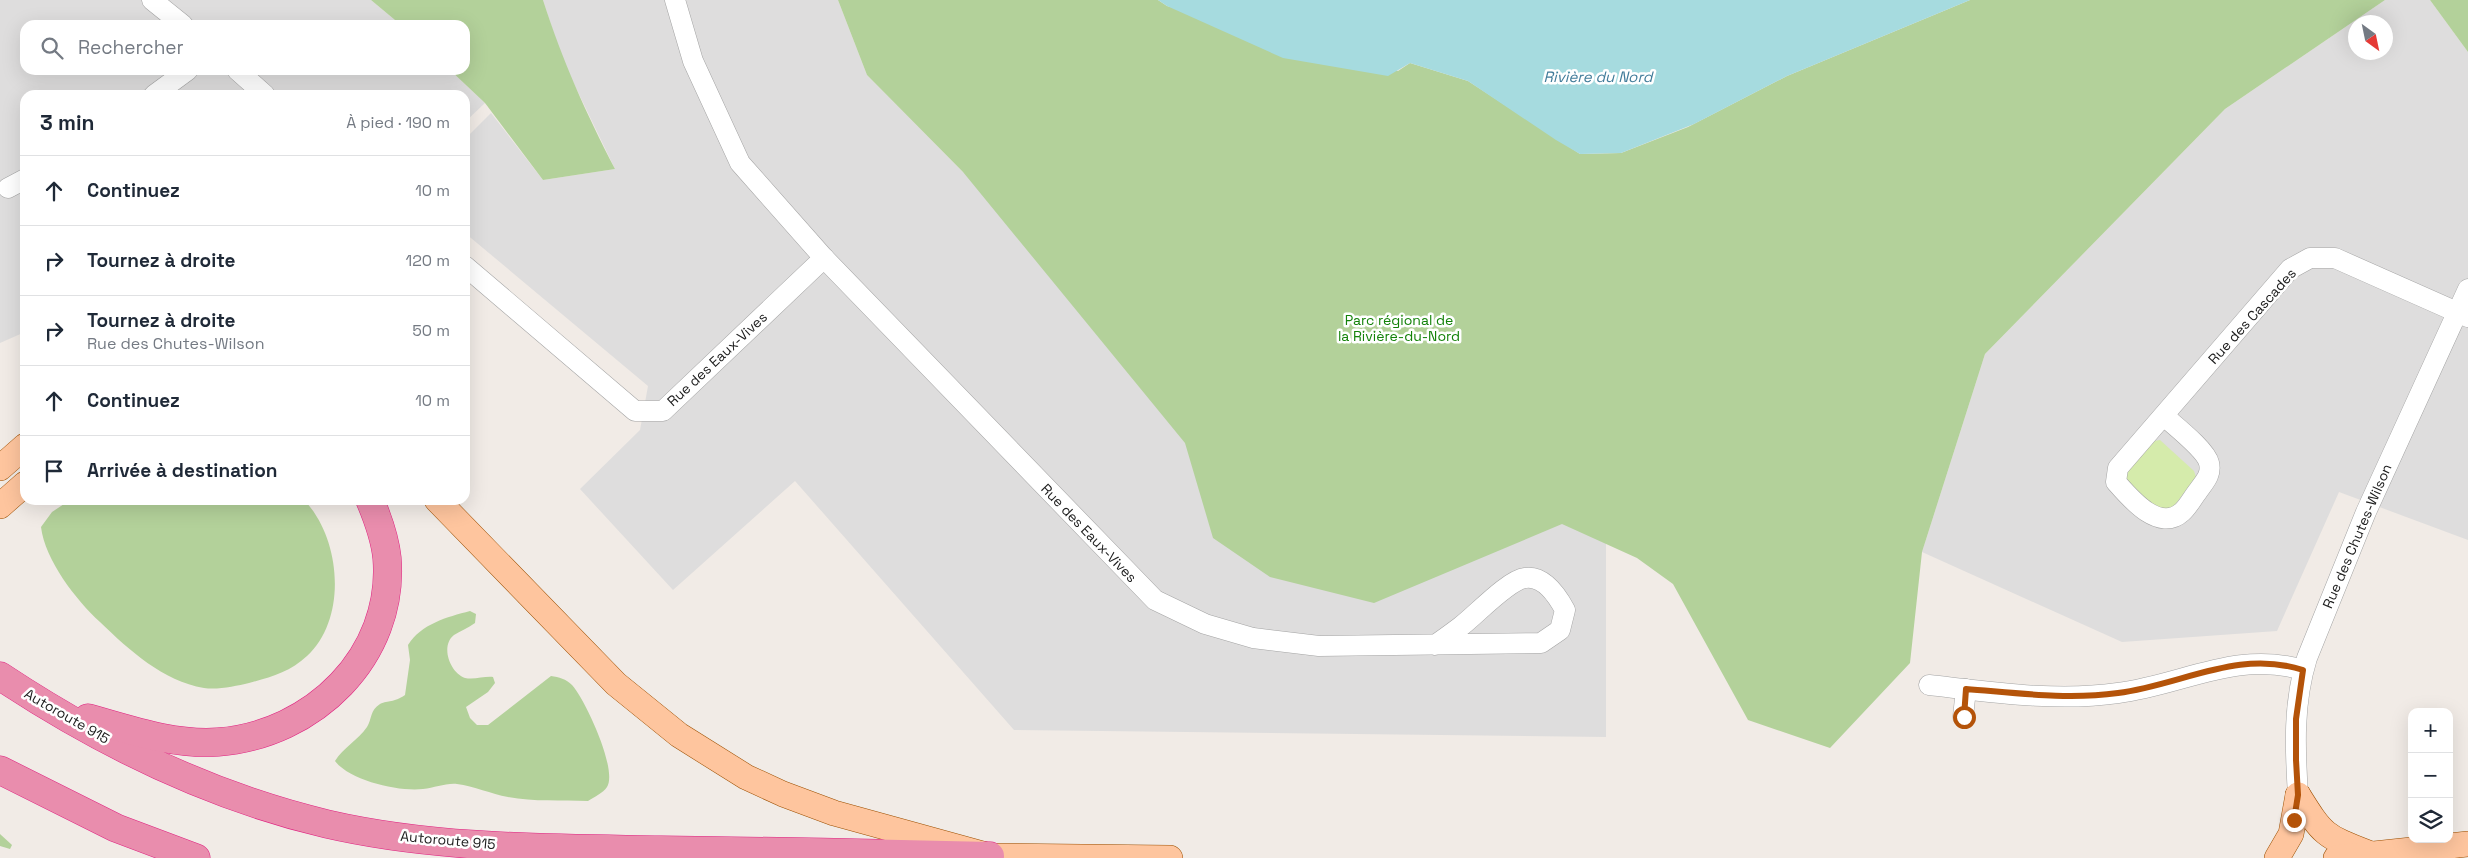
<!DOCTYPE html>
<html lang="fr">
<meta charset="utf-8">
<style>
body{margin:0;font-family:"Space Grotesk",sans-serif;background:#f2f2f3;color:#1f2937}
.controls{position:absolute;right:15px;bottom:15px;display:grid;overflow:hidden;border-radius:10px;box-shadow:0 5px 20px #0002}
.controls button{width:45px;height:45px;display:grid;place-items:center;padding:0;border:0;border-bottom:1px solid #e0e1e3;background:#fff;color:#1f2937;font:25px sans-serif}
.compass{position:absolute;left:2348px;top:15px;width:45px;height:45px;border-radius:50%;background:#fff;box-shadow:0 5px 20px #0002;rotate:147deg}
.stop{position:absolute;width:15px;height:15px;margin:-11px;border:4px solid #b45309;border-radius:50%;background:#fff}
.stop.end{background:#b45309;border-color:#fff;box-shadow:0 1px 5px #0008}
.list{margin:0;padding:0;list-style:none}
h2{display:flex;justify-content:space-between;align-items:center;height:65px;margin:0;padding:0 20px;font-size:21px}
h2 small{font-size:16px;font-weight:400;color:#747a83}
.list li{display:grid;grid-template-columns:32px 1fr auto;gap:15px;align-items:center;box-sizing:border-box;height:70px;padding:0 20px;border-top:1px solid #e0e1e3}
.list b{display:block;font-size:19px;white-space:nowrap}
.list p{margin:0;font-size:16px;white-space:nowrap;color:#747a83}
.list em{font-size:16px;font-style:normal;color:#747a83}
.icon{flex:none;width:28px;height:28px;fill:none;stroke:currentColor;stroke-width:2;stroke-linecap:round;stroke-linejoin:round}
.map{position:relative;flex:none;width:2468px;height:858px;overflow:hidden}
.search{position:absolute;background:#fff;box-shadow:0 5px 20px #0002;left:20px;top:20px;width:450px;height:55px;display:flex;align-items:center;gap:12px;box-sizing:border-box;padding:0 18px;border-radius:15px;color:#747a83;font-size:19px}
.panel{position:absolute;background:#fff;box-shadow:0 5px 20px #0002;left:20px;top:90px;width:450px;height:415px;border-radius:15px}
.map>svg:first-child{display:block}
.residential{fill:#dedddd;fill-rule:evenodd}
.grass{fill:#d5ebab}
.forest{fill:#b3d19a}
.water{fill:#a6dbdf}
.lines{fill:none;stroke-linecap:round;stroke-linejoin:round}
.minor-casing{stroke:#a4a4a4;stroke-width:21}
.major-casing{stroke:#9c4f00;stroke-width:26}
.highway-casing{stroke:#df2381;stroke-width:29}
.minor{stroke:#fff;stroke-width:20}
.major{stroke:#fec59e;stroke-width:25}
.highway{stroke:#e98dad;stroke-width:28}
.route{stroke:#b45309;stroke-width:6}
.labels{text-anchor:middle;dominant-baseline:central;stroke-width:5;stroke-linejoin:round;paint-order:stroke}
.street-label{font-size:14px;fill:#202020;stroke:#fff}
.park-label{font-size:14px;fill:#138209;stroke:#fff}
.water-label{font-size:15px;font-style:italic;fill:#417c9a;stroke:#fff}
</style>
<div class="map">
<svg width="2468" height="858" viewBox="0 0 2468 858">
<rect width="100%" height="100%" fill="#f1ebe6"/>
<g class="residential">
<path d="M0,0H371L401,25H25V70H450L485,103L465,122V95H25V332L0,343Z"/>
<path d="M543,0H838L867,75L963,172L1606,470V737L1014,730L795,481L673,590L580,489L640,430L648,386L465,233V139L491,113L543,180L615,169L562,59Z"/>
<path d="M2385,0H2430L2468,52V540L2339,492L2277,631L2122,642L1922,552L1985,354L2225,109ZM2356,22H2386V52H2356Z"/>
</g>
<path class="grass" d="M2160,440L2194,471L2196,477L2174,506L2163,512L2125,485L2124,475L2154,441Z"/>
<g class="forest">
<path d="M371,0H543C563,62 585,111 615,169L543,180L485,103L450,70H465V25H401Z"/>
<path d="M838,0H1158L1167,6L1398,71L1410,63L1468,81L1580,154L1621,153L1688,127L1787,76L1970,0H2385L2225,109L1985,354L1922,552L1910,663L1830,748L1748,720L1673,584L1637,558L1562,524L1374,603L1270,577L1213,538L1185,443L963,172L867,75Z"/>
<path d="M2430,0H2468V52Z"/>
<path d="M70,500H304C341,538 348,618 307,656C290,672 271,677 249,683C236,686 218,690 204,688C163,681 129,650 100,622C76,600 45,560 41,527L52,512Z"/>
<path d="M470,611L476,614L475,623C468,628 460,631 454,635C440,646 450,673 465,678C474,680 485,676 493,677L495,683L488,692L466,707L470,718L477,725H488L551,676C559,677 566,679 572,685C585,699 618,770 607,787C603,793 594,797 588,801C562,800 534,802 508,797C491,794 474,786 457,784C445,783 435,788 423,789C400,792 350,781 335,761C343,748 358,740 367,727C372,719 370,710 380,704C389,700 393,703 405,695L410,660L408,645C421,624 447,617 470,611Z"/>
<path d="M0,834L12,845L10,849L0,846Z"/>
</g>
<path class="water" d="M1158,0H1970L1787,76L1694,124L1621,153L1580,154L1556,140L1468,81L1410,63L1388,76L1283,58L1167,6Z"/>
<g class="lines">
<defs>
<g id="minor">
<path d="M152,0L183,25"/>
<path d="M675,0L693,61L740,163L824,258L1155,600L1205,624L1253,638L1319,646L1541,643L1560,630L1565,610C1558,597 1544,575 1525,578C1508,580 1475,616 1460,627C1452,633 1444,639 1435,645"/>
<path d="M237,70L265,95"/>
<path d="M154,95L188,70"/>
<path d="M8,188L25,179"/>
<path d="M465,266L635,411H663L824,258"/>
<path d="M2164,416C2175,426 2206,450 2209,463C2212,475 2204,482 2198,491C2193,497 2188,507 2182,512C2159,533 2130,498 2116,482L2118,468L2290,269L2310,258H2335L2468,317"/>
<path d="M1929,685C1991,692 2056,702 2118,693C2182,685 2237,650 2303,670"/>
<path d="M1963,717L1966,689"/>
<path d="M2298,795C2295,749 2293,703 2307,658L2366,512L2468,289"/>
</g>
<g id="major">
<path d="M0,468L25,446"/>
<path d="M437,500L616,684L679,735L746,777L783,794L834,813L990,856L1170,858"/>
<path d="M0,506L25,484"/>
<path d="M2298,795C2323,835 2324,836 2368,853"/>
<path d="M2277,858L2291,834L2298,795"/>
<path d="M2336,858L2468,844"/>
</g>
<g id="highway">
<path d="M0,676C101,743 209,796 327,824C435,849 550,848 661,850C771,851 880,853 990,856"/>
<path d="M88,718C131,730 173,745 218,742C313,735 395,656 387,558C385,538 378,519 370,500"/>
<path d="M0,770L116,828L196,858"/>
</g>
</defs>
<use href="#minor" class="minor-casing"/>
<use href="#major" class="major-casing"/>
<use href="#highway" class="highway-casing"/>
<use href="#minor" class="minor"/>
<use href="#major" class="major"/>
<use href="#highway" class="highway"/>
</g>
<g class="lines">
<path class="route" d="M1964,717L1966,689C2017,693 2067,700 2118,693C2182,685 2237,649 2303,670L2296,719V760L2298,795L2294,820"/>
</g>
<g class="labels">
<g class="street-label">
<text transform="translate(2252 316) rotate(-48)">Rue des Cascades</text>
<text transform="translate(717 359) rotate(-43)">Rue des Eaux-Vives</text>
<text transform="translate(1089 533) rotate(46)">Rue des Eaux-Vives</text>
<text transform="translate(2357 536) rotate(-67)">Rue des Chutes-Wilson</text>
<text transform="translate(67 716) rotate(30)">Autoroute 915</text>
<text transform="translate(448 840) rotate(5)">Autoroute 915</text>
</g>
<g class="park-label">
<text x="1399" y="320">Parc régional de<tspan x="1399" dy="16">la Rivière-du-Nord</tspan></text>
</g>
<g class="water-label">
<text x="1598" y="76">Rivière du Nord</text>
</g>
</g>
</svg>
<div class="controls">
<button>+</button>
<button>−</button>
<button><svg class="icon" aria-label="layers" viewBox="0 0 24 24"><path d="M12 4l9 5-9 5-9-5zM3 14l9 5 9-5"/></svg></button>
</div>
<svg class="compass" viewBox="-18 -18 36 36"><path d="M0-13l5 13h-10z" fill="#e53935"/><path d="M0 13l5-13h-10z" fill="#747a83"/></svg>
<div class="stop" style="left:1964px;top:717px"></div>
<div class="stop end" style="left:2294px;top:820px"></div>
<div class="search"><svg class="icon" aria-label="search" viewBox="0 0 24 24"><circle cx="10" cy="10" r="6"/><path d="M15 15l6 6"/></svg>Rechercher</div>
<section class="panel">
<h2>3 min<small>À pied · 190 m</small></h2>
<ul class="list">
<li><svg class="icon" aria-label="ahead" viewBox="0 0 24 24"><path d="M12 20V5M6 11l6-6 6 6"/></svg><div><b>Continuez</b></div><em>10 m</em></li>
<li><svg class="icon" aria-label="right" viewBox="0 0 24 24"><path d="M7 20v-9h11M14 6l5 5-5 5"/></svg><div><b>Tournez à droite</b></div><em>120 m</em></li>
<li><svg class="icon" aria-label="right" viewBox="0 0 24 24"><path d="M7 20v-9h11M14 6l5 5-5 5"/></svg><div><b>Tournez à droite</b><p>Rue des Chutes-Wilson</p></div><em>50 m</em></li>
<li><svg class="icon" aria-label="ahead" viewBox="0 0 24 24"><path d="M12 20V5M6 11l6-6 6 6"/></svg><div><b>Continuez</b></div><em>10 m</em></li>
<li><svg class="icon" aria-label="arrive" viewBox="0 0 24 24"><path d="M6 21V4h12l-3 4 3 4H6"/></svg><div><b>Arrivée à destination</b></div></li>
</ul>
</section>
</div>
